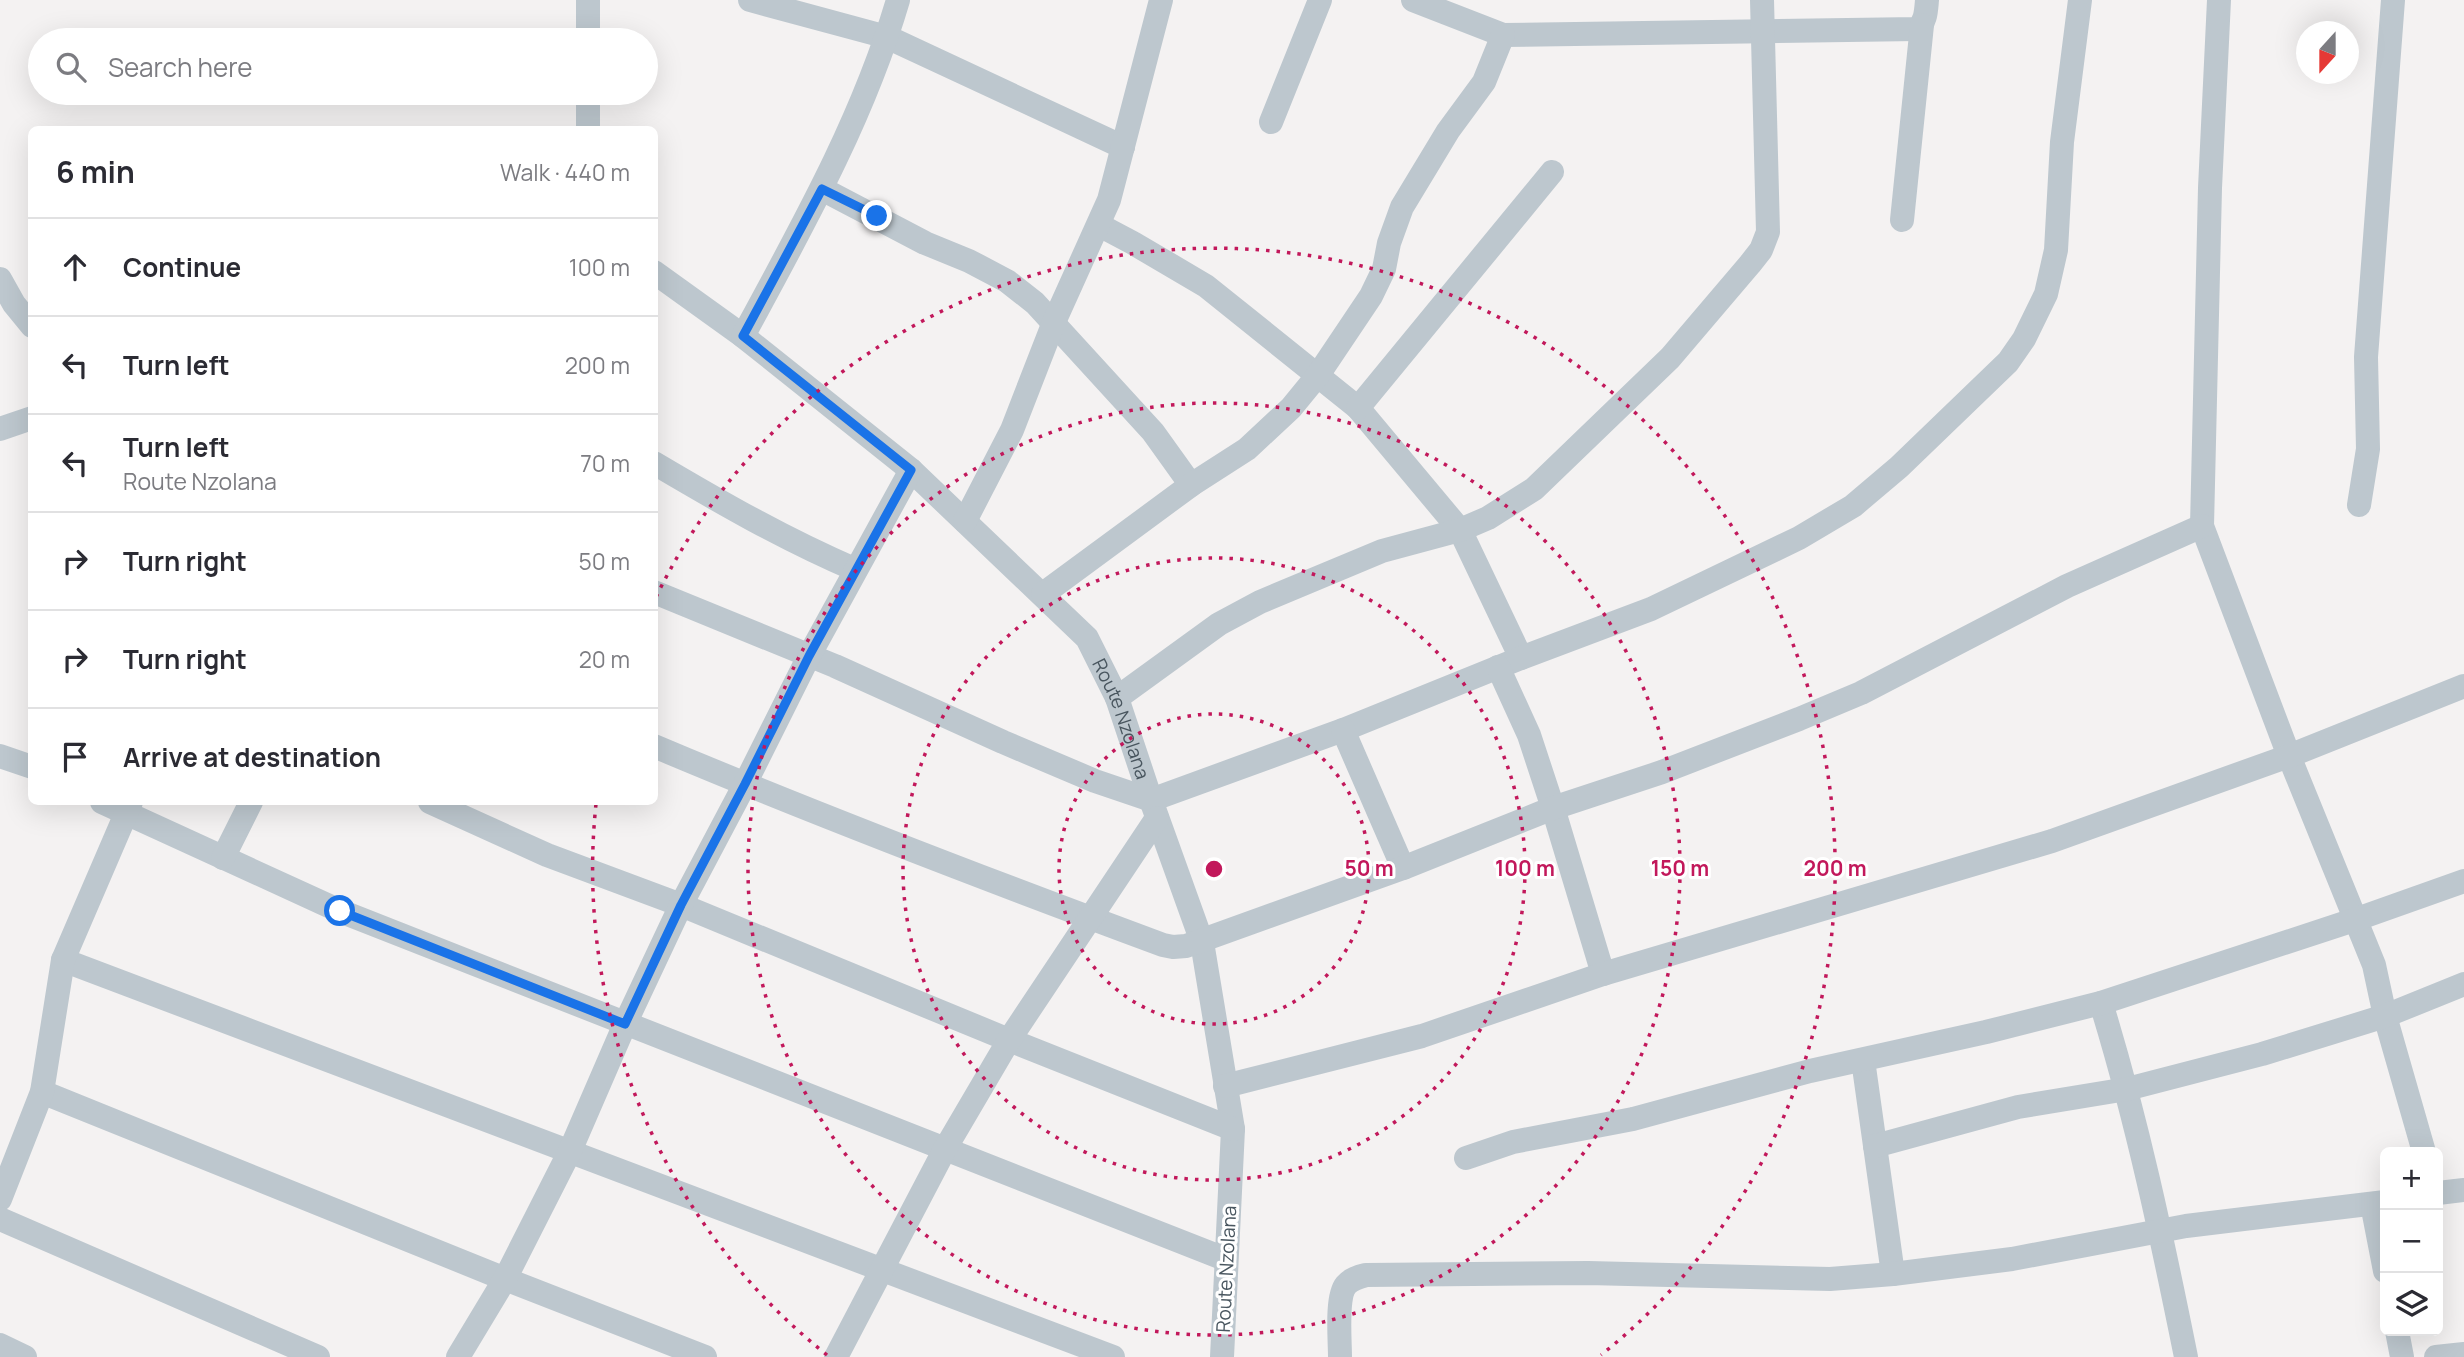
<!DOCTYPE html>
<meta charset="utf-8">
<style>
body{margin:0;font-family:Manrope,sans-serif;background:#f7f7f7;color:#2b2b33}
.controls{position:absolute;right:21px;bottom:21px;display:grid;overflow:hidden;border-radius:10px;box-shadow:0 7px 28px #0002}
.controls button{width:63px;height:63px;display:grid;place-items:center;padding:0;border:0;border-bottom:2px solid #e1e1e2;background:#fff;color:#2b2b33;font:35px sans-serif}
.compass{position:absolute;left:2296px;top:21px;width:63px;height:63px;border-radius:50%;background:#fff;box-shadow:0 7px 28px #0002;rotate:201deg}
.stop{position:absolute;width:21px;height:21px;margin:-16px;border:5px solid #1a73e8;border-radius:50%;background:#fff}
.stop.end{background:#1a73e8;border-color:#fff;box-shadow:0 2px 7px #0008}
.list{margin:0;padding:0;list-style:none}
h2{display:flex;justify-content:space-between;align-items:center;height:91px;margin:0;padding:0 28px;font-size:30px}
h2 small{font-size:23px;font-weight:400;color:#7c7c81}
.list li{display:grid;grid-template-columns:46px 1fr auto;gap:21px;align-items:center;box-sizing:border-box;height:98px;padding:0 28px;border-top:2px solid #e1e1e2}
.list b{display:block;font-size:26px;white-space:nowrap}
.list p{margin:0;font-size:23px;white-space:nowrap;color:#7c7c81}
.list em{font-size:23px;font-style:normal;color:#7c7c81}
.icon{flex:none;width:38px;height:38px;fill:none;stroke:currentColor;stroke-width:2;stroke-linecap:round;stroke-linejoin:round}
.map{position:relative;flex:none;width:2464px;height:1357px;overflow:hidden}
.search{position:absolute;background:#fff;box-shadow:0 7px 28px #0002;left:28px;top:28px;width:630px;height:77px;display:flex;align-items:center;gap:18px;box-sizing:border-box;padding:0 24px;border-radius:38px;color:#7c7c81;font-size:26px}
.panel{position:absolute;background:#fff;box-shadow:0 7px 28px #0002;left:28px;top:126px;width:630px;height:679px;border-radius:10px}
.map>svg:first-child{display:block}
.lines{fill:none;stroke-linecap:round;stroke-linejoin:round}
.minor{stroke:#bdc7ce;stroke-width:24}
.route{stroke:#1a73e8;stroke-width:9}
.ring{fill:none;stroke:#c2185b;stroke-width:3.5;stroke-dasharray:3.5 7}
.labels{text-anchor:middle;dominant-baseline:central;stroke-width:6;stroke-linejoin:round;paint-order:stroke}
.street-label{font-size:19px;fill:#49565f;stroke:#fff}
.centre{fill:#c2185b;stroke:#fff;stroke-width:3.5}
.ring-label{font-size:21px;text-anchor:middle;font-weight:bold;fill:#c2185b;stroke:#fff;stroke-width:6;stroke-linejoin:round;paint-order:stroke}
</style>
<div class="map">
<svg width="2464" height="1357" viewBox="0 0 2464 1357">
<rect width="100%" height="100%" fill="#f4f2f2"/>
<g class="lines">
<g class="minor">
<path d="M750,0L887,37L1123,147"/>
<path d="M1413,0L1503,35L1917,29C1926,22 1926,11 1927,0"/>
<path d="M2219,0L2210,188L2202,526L2289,756L2374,965L2385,1016L2424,1152"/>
<path d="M588,40V0"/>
<path d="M1271,122L1320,0"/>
<path d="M588,130V93"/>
<path d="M822,189L925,243L969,261L1007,281L1035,303L1153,432L1191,485"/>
<path d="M1902,220L1922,25"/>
<path d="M1099,225L1133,243L1206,286L1358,408L1460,530L1521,658"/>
<path id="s1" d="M654,272L743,336L911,470L1087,638L1117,698L1151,800L1202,942L1233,1129L1222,1357"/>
<path d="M0,279L14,304L32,326"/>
<path d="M743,336C802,227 863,119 898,0"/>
<path d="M1358,408L1552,172"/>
<path d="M0,429L32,418"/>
<path d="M654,463C720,502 784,539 854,569"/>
<path d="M2359,505L2368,449L2366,357L2393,0"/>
<path d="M965,521L1012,430L1054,322L1109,200L1161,0"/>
<path d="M654,592L835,666L1003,742L1095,781L1151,800L1343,730L1521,658L1651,609L1799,538L1853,506L1899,467L2008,362L2024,339L2046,294L2056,250L2062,142L2080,0"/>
<path d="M1043,594L1191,485L1247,449L1291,408L1318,375L1371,296L1384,269L1389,243L1402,207L1448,131L1484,82L1503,35"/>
<path d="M1498,667L1529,735L1553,808L1603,974"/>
<path d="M1117,698L1219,624L1260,602L1382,551L1460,530L1488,518L1534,489L1670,358L1750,264L1761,250L1768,232L1762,0"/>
<path d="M1343,730L1403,868"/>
<path d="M654,746C822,817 993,882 1163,945L1173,947L1186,946L1403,868L1553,808L1662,772L1799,719L1861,693L2067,586L2202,526"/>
<path d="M0,756L32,767"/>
<path d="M102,802L340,911L1225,1259"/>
<path d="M430,802L547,855L681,905L1009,1040L1233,1129"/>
<path d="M223,858L251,802"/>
<path d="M63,960L1113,1357"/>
<path d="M2101,1003C2137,1120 2162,1238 2186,1357"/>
<path d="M1863,1060L1893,1274"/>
<path d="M1225,1086L1422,1036L1603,974L2052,841L2289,756L2464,686"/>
<path d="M42,1092L505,1279L705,1357"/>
<path d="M1875,1146L2018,1107L2127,1089L2262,1054L2385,1016L2464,984"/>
<path d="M1466,1158L1513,1142L1633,1119L1810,1071L1986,1032L2101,1003L2357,919L2464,881"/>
<path d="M2438,1193L2464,1190"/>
<path d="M0,1199L42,1092L63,960L131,802"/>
<path d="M2372,1204L2385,1271"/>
<path d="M0,1219L318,1357"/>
<path d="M2397,1331L2402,1357"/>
<path d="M0,1345L25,1357"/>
<path d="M458,1357L505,1279L570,1151L625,1024L681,905L745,784L809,656L911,470"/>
<path d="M836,1357L945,1149L1009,1040L1157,818"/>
<path d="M1340,1357C1340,1340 1336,1297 1346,1285C1351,1279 1358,1277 1366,1275L1588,1273L1830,1279L1893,1274L2012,1259L2186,1226L2385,1202"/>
<path d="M2436,1357L2464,1354"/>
</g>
</g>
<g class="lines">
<path class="route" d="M340,911L625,1024L681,905L745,784L809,656L911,470L743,336L822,189L877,216"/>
</g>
<g class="ring">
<circle cx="1214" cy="869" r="155"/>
<circle cx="1214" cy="869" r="311"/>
<circle cx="1214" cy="869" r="466"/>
<path d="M827 1355A621 621 0 0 1 596 804M656 597A621 621 0 1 1 1601 1355"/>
</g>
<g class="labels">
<g class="street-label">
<text stroke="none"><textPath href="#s1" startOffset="656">Route Nzolana</textPath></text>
<text transform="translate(1226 1269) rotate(-87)">Route Nzolana</text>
</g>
</g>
<circle cx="1214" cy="869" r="10" class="centre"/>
<g class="ring-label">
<text x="1369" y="876">50 m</text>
<text x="1525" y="876">100 m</text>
<text x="1680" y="876">150 m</text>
<text x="1835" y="876">200 m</text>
</g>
</svg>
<div class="controls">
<button>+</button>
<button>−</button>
<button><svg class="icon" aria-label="layers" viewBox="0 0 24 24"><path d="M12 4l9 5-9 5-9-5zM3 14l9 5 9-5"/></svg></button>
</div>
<svg class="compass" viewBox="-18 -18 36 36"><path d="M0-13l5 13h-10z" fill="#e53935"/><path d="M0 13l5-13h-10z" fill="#7c7c81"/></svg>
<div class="stop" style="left:340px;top:911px"></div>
<div class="stop end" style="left:877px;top:216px"></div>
<div class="search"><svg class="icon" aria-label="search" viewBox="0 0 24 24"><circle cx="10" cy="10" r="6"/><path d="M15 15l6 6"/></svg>Search here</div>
<section class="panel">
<h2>6 min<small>Walk · 440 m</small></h2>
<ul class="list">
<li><svg class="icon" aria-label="ahead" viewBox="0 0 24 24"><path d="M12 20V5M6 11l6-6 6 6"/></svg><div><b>Continue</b></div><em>100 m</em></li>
<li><svg class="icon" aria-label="left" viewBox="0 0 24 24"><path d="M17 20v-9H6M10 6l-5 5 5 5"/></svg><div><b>Turn left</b></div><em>200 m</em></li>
<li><svg class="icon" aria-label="left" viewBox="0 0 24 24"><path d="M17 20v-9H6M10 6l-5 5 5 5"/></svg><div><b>Turn left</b><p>Route Nzolana</p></div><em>70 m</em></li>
<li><svg class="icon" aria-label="right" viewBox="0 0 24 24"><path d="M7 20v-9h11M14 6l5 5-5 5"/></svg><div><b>Turn right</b></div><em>50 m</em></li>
<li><svg class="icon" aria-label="right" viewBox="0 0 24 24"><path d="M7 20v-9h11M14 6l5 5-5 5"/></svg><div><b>Turn right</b></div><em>20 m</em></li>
<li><svg class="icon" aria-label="arrive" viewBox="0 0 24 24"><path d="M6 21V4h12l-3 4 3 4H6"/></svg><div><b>Arrive at destination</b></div></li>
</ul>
</section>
</div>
